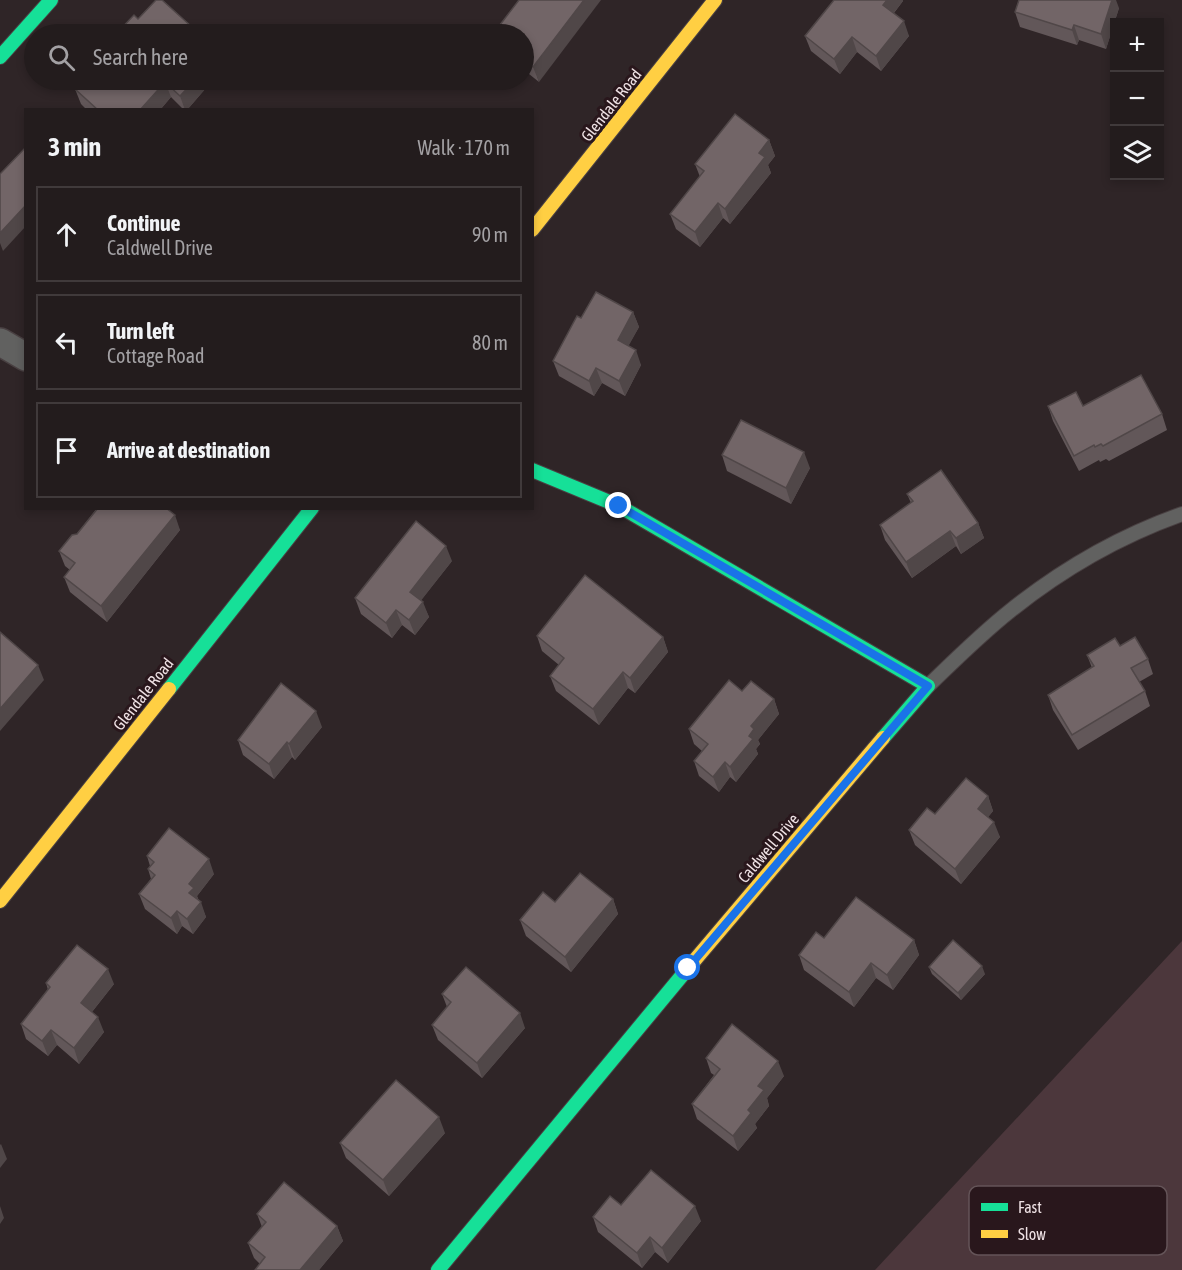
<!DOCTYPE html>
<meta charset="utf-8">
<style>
body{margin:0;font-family:"Asap Condensed",sans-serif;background:#2b2526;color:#f1f3f6}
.controls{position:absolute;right:18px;top:18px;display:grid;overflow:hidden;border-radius:0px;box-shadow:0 3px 9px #0003}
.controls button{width:54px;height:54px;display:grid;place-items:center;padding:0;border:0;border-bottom:2px solid #403a3b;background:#231c1d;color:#f1f3f6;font:30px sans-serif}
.stop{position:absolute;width:18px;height:18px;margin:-14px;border:4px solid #1a73e8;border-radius:50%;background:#fff}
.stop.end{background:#1a73e8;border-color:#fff;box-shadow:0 2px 6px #0008}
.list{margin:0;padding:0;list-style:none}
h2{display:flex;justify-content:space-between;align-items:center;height:78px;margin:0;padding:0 24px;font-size:26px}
h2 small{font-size:20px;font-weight:400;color:#a3a1a4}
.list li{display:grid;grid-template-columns:39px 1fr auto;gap:18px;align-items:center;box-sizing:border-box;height:96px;margin:0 12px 12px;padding:0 12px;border:2px solid #403a3b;border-radius:0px}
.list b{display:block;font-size:22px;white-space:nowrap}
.list p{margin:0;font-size:20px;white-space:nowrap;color:#a3a1a4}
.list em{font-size:20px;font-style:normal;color:#a3a1a4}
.icon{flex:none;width:33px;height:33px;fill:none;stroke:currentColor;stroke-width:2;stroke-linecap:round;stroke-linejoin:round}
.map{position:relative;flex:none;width:1182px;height:1270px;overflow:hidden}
.search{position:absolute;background:#231c1d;box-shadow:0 3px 9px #0003;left:24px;top:24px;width:510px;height:66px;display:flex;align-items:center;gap:15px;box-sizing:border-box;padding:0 21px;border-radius:33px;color:#a3a1a4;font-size:22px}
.panel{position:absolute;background:#231c1d;box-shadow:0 3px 9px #0003;left:24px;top:108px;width:510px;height:402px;border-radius:0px}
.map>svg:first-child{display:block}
.green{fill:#4c373c}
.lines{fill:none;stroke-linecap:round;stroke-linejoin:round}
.lane-casing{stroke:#494042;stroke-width:16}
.street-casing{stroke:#494042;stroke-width:30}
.fast-casing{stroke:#494042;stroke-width:16}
.slow-casing{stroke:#494042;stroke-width:16}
.lane{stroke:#616160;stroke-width:14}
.street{stroke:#616160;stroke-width:27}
.fast{stroke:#16e098;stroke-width:14}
.slow{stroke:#ffcf43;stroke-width:14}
.wall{fill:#625759}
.shaded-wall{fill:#504748}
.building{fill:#726567;stroke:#504748;stroke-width:1.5}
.route{stroke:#1a73e8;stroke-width:8}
.labels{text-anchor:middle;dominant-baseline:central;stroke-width:6;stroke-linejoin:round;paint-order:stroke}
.street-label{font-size:16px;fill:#efe2e5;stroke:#29171c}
.key{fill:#29171c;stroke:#645458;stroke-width:1.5}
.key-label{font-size:16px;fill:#efe2e5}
</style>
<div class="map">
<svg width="1182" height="1270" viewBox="0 0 1182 1270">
<rect width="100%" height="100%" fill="#2f2527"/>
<path class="green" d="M1182,941V1270H875Z"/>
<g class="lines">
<defs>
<path id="lane" d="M928,686C955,660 981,634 1010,611C1061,570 1120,536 1182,514"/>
<path id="street" d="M0,342L26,357"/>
<g id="fast">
<path d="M0,57L51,0"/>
<path d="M532,470L619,506L928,686L883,738"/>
<path d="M169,689L312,508"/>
<path d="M438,1270L694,961"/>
</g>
<g id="slow">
<path d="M532,230L715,0"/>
<path d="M0,901L169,689"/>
<path d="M694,961L883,738"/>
</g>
</defs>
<use href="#lane" class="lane-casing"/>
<use href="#street" class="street-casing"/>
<use href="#fast" class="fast-casing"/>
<use href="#slow" class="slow-casing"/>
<use href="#lane" class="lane"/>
<use href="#street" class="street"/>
<use href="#fast" class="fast"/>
<use href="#slow" class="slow"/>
</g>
<g class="wall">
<path d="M834,0H903V1L894,13L909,36L881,71L857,52L840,74L811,51L805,36Z"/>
<path d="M1119,8L1106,49L1079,40L1077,45L1020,27L1015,12Z"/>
<path d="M524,34L539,82L524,70Z"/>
<path d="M84,80H203L206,88L187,110H184L171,97L160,110H87L81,104L75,89Z"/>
<path d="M769,140L775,156L768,165L771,173L730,224L723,218L700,247L676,229L670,214L700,177L695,164Z"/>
<path d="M633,312L639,327L628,346L641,365L625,396L602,383L594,396L559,376L553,361L581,318Z"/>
<path d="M1048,406H1083L1162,414L1167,430L1109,461L1106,459L1100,462L1099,460L1079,471L1053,421Z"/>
<path d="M722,455L810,468L791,504L727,471Z"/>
<path d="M907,494L978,523L984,538L961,554L956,546L912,578L885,540L880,525L911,503Z"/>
<path d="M97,508H166L180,530L107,622L70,592L64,577L70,570L65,566L59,551L77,534Z"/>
<path d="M452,561L421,600L429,617L415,635L402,625L392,638L361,614L355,598Z"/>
<path d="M537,636L663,637L668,652L635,693L628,688L599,725L556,691L550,676L559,665L542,651Z"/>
<path d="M1120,646L1148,659L1153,674L1139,682L1145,691L1150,706L1078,750L1053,710L1048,695L1092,668L1087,655Z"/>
<path d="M742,691L774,699L779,714L758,740L760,744L756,749L758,754L736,782L730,777L719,792L699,776L694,761L702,751L694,744L689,729Z"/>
<path d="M322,727L295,760L292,757L274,779L243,755L238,740Z"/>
<path d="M988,796L993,811L988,817L1000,837L961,884L915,845L909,830L935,814Z"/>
<path d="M147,856L214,874L197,896L206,917L193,934L182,926L177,934L145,909L139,894L151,879L148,869L150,866Z"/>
<path d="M613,899L618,914L571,972L526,936L520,920Z"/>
<path d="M824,938L914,940L919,955L893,990L876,978L854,1007L804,970L799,955Z"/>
<path d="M929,967L985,974L961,1000L932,974Z"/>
<path d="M46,983L114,984L92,1012L104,1032L79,1064L57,1045L48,1056L26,1039L21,1024L48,990Z"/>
<path d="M442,994L525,1028L482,1078L438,1040L432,1025L447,1007Z"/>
<path d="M706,1058L784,1076L767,1098L769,1106L755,1124L757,1128L738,1151L697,1119L692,1104L714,1075L711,1073Z"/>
<path d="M445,1133L389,1196L346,1158L340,1143Z"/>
<path d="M621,1205L701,1221L668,1263L655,1252L642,1268L598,1232L593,1217Z"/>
<path d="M257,1214L337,1226L343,1241L319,1270H255L260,1264L254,1258L248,1243L262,1227Z"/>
</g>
<g class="shaded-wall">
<path d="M584,0H601L539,82L533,67Z"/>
<path d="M887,0H903V1L888,20L883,5Z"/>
<path d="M1112,0H1116L1119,8L1106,49L1101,34Z"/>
<path d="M904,21L909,36L881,71L876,56Z"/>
<path d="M1074,25L1079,40L1077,45L1072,30Z"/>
<path d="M192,27L195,34H186Z"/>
<path d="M852,37L857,52L840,74L834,59Z"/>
<path d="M195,80H203L206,88L187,110H185L180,96Z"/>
<path d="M165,82L171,97L160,110H140Z"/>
<path d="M769,140L775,156L768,165L771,173L730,224L725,209L759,153Z"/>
<path d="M718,203L723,218L700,247L695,232Z"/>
<path d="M26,205V226L3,251L0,243V233Z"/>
<path d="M633,312L639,327L623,356L618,340Z"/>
<path d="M636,350L641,365L625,396L619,381Z"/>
<path d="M596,368L602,383L594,396L589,381Z"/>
<path d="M804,452L810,468L791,504L786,488Z"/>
<path d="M175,515L180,530L107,622L101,606Z"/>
<path d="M978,523L984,538L961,554L956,538Z"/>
<path d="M950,531L956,546L912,578L906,562Z"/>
<path d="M446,546L452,561L416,607L410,592Z"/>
<path d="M423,602L429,617L415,635L409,620Z"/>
<path d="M396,610L402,625L392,638L386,623Z"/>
<path d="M663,637L668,652L635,693L630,678Z"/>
<path d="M38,665L44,680L0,731V709Z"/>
<path d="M623,672L628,688L599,725L593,709Z"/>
<path d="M774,699L779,714L758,740L760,744L756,749L758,754L736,782L730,767L751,726Z"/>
<path d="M316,711L322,727L295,760L289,744Z"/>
<path d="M287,742L292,757L274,779L269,764Z"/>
<path d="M725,762L730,777L719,792L713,777Z"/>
<path d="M988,796L993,811L983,824L978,809Z"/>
<path d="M994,822L1000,837L961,884L955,869Z"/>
<path d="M209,859L214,874L197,896L199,903L189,893V884Z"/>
<path d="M613,899L618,914L571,972L565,957Z"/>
<path d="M201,902L206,917L193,934L187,919Z"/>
<path d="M177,911L182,926L177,934L171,918Z"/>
<path d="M914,940L919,955L893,990L887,975Z"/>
<path d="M871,963L876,978L854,1007L849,992Z"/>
<path d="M982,966L985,974L961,1000L958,993Z"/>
<path d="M108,969L114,984L87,1018L81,1003Z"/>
<path d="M520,1013L525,1028L482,1078L477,1063Z"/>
<path d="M98,1017L104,1032L79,1064L74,1048Z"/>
<path d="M51,1030L57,1045L48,1056L42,1041Z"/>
<path d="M778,1061L784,1076L767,1098L769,1106L755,1124L757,1128L738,1151L733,1136L758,1086Z"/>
<path d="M439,1117L445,1133L389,1196L383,1180Z"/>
<path d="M1,1144L7,1159L0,1168V1145Z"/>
<path d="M0,1206L4,1218L0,1224Z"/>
<path d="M695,1206L701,1221L668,1263L662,1248Z"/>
<path d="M337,1226L343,1241L319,1270H300Z"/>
<path d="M650,1237L655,1252L642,1268L637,1253Z"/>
</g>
<g class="building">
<path d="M156,0H162L192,27L186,34H116L134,15L138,19Z"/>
<path d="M519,0H584L533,67L524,59V34H493Z"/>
<path d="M834,0H887L883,5L904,21L876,56L852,37L834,59L805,36Z"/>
<path d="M1019,0H1112L1101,34L1074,25L1072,30L1015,12Z"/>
<path d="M84,80H195L180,96L165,82L140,110H98L75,89Z"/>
<path d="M735,114L769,140L759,153L765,157L725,209L718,203L695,232L670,214L704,171L695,164Z"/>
<path d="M26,147V205L0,233V174Z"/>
<path d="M596,292L633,312L618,340L636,350L619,381L596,368L589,381L553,361L577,316L581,318Z"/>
<path d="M1141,375L1162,414L1103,446L1101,444L1095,447L1094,445L1074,456L1048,406L1076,392L1083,406Z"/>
<path d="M741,420L804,452L786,488L722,455Z"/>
<path d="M941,470L978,523L956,538L950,531L906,562L880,525L913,501L907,494Z"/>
<path d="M98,508H166L175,515L101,606L64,577L75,563L59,551L72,535L77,534Z"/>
<path d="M416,521L446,546L410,592L423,602L409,620L396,610L386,623L355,598Z"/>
<path d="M585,575L663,637L630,678L623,672L593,709L550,676L564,658L537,636Z"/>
<path d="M0,632L38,665L0,709Z"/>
<path d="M1135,637L1148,659L1131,668L1145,691L1072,735L1048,695L1094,666L1087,655L1115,638L1120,646Z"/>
<path d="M729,680L742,691L751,681L774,699L751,726L754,729L749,736L753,739L730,767L725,762L713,777L694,761L708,744L689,729Z"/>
<path d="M281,683L316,711L289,744L287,742L269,764L238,740Z"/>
<path d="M966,778L988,796L978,809L994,822L955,869L909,830L927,808L935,814Z"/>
<path d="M169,828L209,859L189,884L194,888L189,893L201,902L187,919L177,911L171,918L139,894L155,875L148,869L154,862L147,856Z"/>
<path d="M580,873L613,899L565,957L520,920L543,892L555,902Z"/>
<path d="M856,897L914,940L887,975L871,963L849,992L799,955L816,932L824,938Z"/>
<path d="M953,940L982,966L958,993L929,967Z"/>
<path d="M77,945L108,969L81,1003L98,1017L74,1048L51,1030L42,1041L21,1024L50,987L46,983Z"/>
<path d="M466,967L520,1013L477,1063L432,1025L451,1002L442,994Z"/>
<path d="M732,1024L778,1061L758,1086L764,1090L748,1110L751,1113L733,1136L692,1104L720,1069L706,1058Z"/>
<path d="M396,1080L439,1117L383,1180L340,1143Z"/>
<path d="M651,1170L695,1206L662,1248L650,1237L637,1253L593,1217L610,1196L621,1205Z"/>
<path d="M284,1182L337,1226L300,1270H255L265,1257L248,1243L266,1222L257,1214Z"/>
</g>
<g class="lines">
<path class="route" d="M619,506L928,686L688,968"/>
</g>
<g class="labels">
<g class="street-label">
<text transform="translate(611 105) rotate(-52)">Glendale Road</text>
<text transform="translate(143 694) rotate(-52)">Glendale Road</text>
<text transform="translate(768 848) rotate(-50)">Caldwell Drive</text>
</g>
</g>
<rect x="969" y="1186" width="198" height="69" rx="9" class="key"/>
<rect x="981" y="1203" width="27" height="8" fill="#16e098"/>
<rect x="981" y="1230" width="27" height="8" fill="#ffcf43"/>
<g class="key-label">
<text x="1018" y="1213">Fast</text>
<text x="1018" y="1240">Slow</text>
</g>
</svg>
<div class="controls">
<button>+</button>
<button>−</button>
<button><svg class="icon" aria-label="layers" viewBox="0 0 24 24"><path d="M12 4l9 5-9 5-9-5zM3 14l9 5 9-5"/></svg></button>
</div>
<div class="stop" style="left:688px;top:968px"></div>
<div class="stop end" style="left:619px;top:506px"></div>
<div class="search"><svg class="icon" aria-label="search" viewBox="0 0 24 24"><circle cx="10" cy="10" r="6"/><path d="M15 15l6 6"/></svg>Search here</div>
<section class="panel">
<h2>3 min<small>Walk · 170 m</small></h2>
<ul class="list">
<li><svg class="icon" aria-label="ahead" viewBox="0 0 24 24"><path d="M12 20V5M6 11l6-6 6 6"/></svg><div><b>Continue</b><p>Caldwell Drive</p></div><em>90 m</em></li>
<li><svg class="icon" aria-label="left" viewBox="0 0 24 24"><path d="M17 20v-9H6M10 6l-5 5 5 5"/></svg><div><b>Turn left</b><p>Cottage Road</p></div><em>80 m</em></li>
<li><svg class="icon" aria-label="arrive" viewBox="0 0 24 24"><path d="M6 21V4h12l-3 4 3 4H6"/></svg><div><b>Arrive at destination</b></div></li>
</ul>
</section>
</div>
